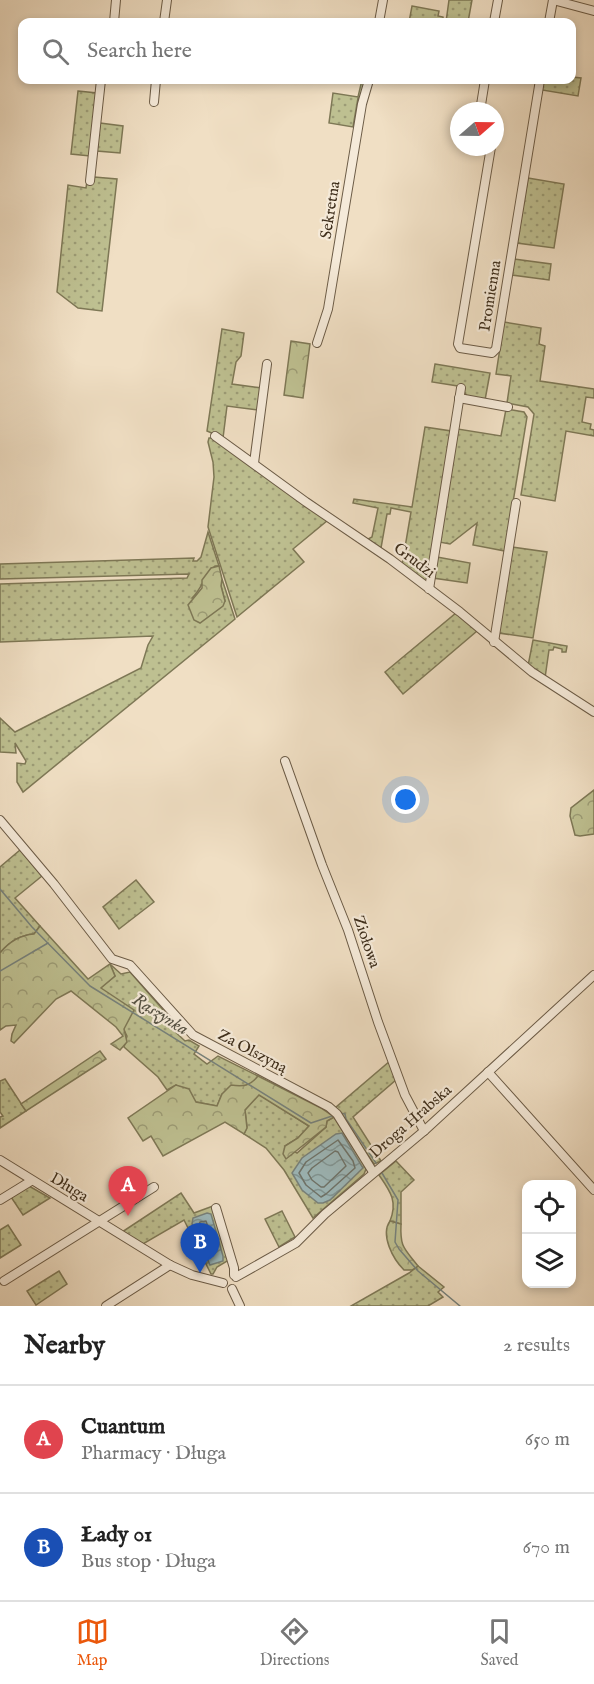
<!DOCTYPE html>
<meta charset="utf-8">
<style>
body{margin:0;font-family:"IM FELL English",serif;background:#f6f6f6;color:#222}
.controls{position:absolute;right:18px;bottom:18px;display:grid;overflow:hidden;border-radius:12px;box-shadow:0 3px 9px #0003}
.controls button{width:54px;height:54px;display:grid;place-items:center;padding:0;border:0;border-bottom:2px solid #e0e0e0;background:#fff;color:#222;font:30px sans-serif}
.compass{position:absolute;left:450px;top:102px;width:54px;height:54px;border-radius:50%;background:#fff;box-shadow:0 3px 9px #0003;rotate:70deg}
.you{position:absolute;left:406px;top:800px;width:21px;height:21px;margin:-15px;border:4px solid #fff;border-radius:50%;background:#1a73e8;box-shadow:0 0 0 9px #1a73e833}
.badge{display:grid;place-items:center;width:39px;height:39px;border-radius:50%;background:#ea580c;color:#fff;font-size:20px;font-weight:700}
.pin{position:absolute;translate:-50% -50px;filter:drop-shadow(0 2px 3px #0008)}
.pin::after{content:'';position:absolute;top:32px;width:21px;height:18px;background:inherit;clip-path:polygon(0 0,100% 0,50% 100%)}
.list{margin:0;padding:0;list-style:none}
h2{display:flex;justify-content:space-between;align-items:center;height:78px;margin:0;padding:0 24px;font-size:26px}
h2 small{font-size:20px;font-weight:400;color:#767676}
.list li{display:grid;grid-template-columns:39px 1fr auto;gap:18px;align-items:center;box-sizing:border-box;height:108px;padding:0 24px;border-top:2px solid #e0e0e0}
.list b{display:block;font-size:22px;white-space:nowrap}
.list p{margin:0;font-size:20px;white-space:nowrap;color:#767676}
.list em{font-size:20px;font-style:normal;color:#767676}
.icon{flex:none;width:33px;height:33px;fill:none;stroke:currentColor;stroke-width:2;stroke-linecap:round;stroke-linejoin:round}
.map{position:relative;flex:none;width:594px;height:1306px;overflow:hidden}
.search{position:absolute;background:#fff;box-shadow:0 3px 9px #0003;left:18px;right:18px;top:18px;height:66px;display:flex;align-items:center;gap:15px;box-sizing:border-box;padding:0 21px;border-radius:12px;color:#767676;font-size:22px}
.sheet{height:294px;background:#fff}
nav{display:flex;justify-content:space-around;align-items:center;box-sizing:border-box;height:84px;border-top:2px solid #e0e0e0;background:#fff;font-size:16px;color:#767676}
nav a{display:grid;justify-items:center;gap:3px}
nav .on{color:#ea580c}
.map>svg:first-child{display:block}
.grass{fill:url(#grass-dots);stroke:#7e7856;stroke-width:1.5}
.forest{fill:url(#forest-crowns);stroke:#7e7856;stroke-width:1.5}
.water{fill:url(#water-waves);stroke:#77827d;stroke-width:1.5}
.lines{fill:none;stroke-linecap:round;stroke-linejoin:round}
.shore{stroke:#6e746c;stroke-width:1.5}
.stream{stroke:#77827d;stroke-width:1.5}
.minor-casing{stroke:#6b5b46;stroke-width:10}
.minor{stroke:#f5ead9;stroke-width:8}
.labels{text-anchor:middle;dominant-baseline:central;stroke-width:4.5;stroke-linejoin:round;paint-order:stroke}
.street-label{font-size:16px;fill:#3f2f1c;stroke:#f5ead9}
.water-label{font-size:18px;font-style:italic;fill:#565244;stroke:#f5ead9}
</style>
<div class="map">
<svg width="594" height="1306" viewBox="0 0 594 1306">
<defs>
<pattern id="grass-dots" width="8" height="8" patternUnits="userSpaceOnUse" patternTransform="scale(1.5)"><rect width="8" height="8" fill="#bec091"/><path d="M2 2h.1M6 6h.1" fill="none" stroke="#9c9c76" stroke-width="1.8" stroke-linecap="round"/></pattern>
<pattern id="forest-crowns" width="20" height="18" patternUnits="userSpaceOnUse" patternTransform="scale(1.5)"><rect width="20" height="18" fill="#bec091"/><path d="M2 6a3 3 0 1 1 6 0M12 15a3 3 0 1 1 6 0" fill="none" stroke="#9c9c76"/></pattern>
<pattern id="water-waves" width="16" height="10" patternUnits="userSpaceOnUse" patternTransform="scale(1.5)"><rect width="16" height="10" fill="#9dbabd"/><path d="M0 5q4-4 8 0t8 0" fill="none" stroke="#819899"/></pattern>
</defs>
<rect width="100%" height="100%" fill="#f0dfc4"/>
<filter id="stains"><feTurbulence type="fractalNoise" baseFrequency=".00333" numOctaves="4"/><feColorMatrix values="0 0 0 0 .2 0 0 0 0 .09 0 0 0 0 .02 0 0 0 .5 -.17"/></filter>
<radialGradient id="worn" r=".72"><stop offset=".6" stop-color="#630" stop-opacity="0"/><stop offset="1" stop-color="#630" stop-opacity=".3"/></radialGradient>
<g class="grass">
<path d="M449,0H472L468,22H446Z"/>
<path d="M412,6L439,11L438,16L443,17V22H409Z"/>
<path d="M572,77L581,78L578,96L542,90L544,80H572Z"/>
<path d="M362,80H367L363,98H358L353,127L329,123L333,93L358,97Z"/>
<path d="M78,91L97,93L90,156L71,154Z"/>
<path d="M100,123L123,126L120,153L97,151Z"/>
<path d="M94,177L117,179L102,311L78,308L57,292L68,185L86,188L87,181Z"/>
<path d="M528,178L564,184L554,248L517,243Z"/>
<path d="M514,259L551,264L549,280L512,275Z"/>
<path d="M504,322L541,328L539,344L545,346L540,381L594,389V398L586,397L582,422L591,424L590,429L594,430V436L566,431L555,501L521,495L534,414L528,407L507,403L511,376L496,374Z"/>
<path d="M222,329L244,333L241,356L236,362L232,384L262,388L258,410L227,406L223,438L207,431Z"/>
<path d="M435,364L490,373L485,400L467,396L464,392V387L432,382Z"/>
<path d="M506,409L524,412L527,417L505,551L473,545L477,523L450,544L439,542L458,429L501,436Z"/>
<path d="M425,427L451,431L427,583L402,565L411,512L391,508L390,514H387L381,548L368,539L372,537L378,508L353,503L354,499L412,507Z"/>
<path d="M209,438H215L328,520L293,549L304,562L237,617L208,527L214,477L213,462L208,442Z"/>
<path d="M208,532L219,566H215C203,576 203,588 192,598L225,601L221,586L222,579L235,619L23,792L17,782V763L25,764L26,761L15,743L16,753L0,752V718L15,732L141,668L148,645L153,636L0,642V584L187,578L189,574L0,579V564L194,558L193,561H197L201,557Z"/>
<path d="M512,547L547,552L533,638L499,633Z"/>
<path d="M437,557L470,563L467,583L433,578Z"/>
<path d="M456,613L477,631L403,694L385,672Z"/>
<path d="M533,640L567,646L566,652H562V649L554,647L553,650H549L545,678L528,666Z"/>
<path d="M20,850L42,876L15,898L40,926L34,934C19,935 9,942 0,953V867Z"/>
<path d="M136,880L154,902L119,929L103,907Z"/>
<path d="M110,964L121,974L130,972L172,1020L171,1028L185,1041L189,1040L199,1046L194,1054L207,1064L218,1056L258,1076L253,1083L222,1094L217,1106L196,1102L176,1085L167,1090L158,1077L124,1047L127,1036L124,1030L100,988L115,976Z"/>
<path d="M390,1061L397,1079L353,1117L381,1161L374,1164L335,1108Z"/>
<path d="M5,1079L26,1111L0,1128V1117L3,1116L0,1112V1081Z"/>
<path d="M259,1094L309,1126L298,1138L285,1146L297,1153L326,1127L327,1121L334,1117L364,1164L366,1169L364,1174L313,1218L284,1170L266,1148L244,1134L247,1127L245,1110Z"/>
<path d="M396,1161L414,1180L401,1192V1224L390,1221C398,1201 390,1191 379,1175Z"/>
<path d="M29,1186L50,1198L23,1215L11,1197Z"/>
<path d="M181,1193L194,1213L213,1206L229,1260L217,1267L213,1274H211L184,1220L143,1244L122,1232Z"/>
<path d="M282,1211L295,1237L279,1247L265,1219Z"/>
<path d="M8,1225L21,1245L0,1258V1230Z"/>
<path d="M418,1266L444,1287L438,1292L443,1297L428,1306H351L409,1273Z"/>
<path d="M59,1271L67,1284L36,1305L27,1291Z"/>
</g>
<g class="forest">
<path d="M291,341L310,344L303,398L284,395Z"/>
<path d="M219,566L222,579L221,586L225,601L223,606L200,623L194,620L188,605L202,588V580L211,568Z"/>
<path d="M594,790V834L580,836L575,835L570,816L571,808Z"/>
<path d="M40,926L88,979L110,964L115,976L101,988L134,1010L124,1029L127,1042L120,1050L111,1044L123,1036L116,1027L71,991L56,999L14,1043L11,1041L12,1034L16,1025L6,1026L0,1030V953C9,942 19,935 34,934Z"/>
<path d="M100,1051L106,1059L26,1111L21,1104Z"/>
<path d="M258,1076L321,1108L334,1117L327,1121L326,1127L286,1159L283,1154L285,1146L298,1138L309,1126L259,1095L245,1110L247,1128L244,1134L225,1122L163,1156L151,1136L143,1141L128,1118L176,1085L189,1089L196,1102L217,1106L222,1094L231,1085C243,1087 250,1086 258,1076Z"/>
<path d="M390,1221L401,1224C400,1248 404,1248 418,1266L412,1270H404C393,1259 380,1235 390,1221Z"/>
</g>
<g class="water">
<path d="M342,1133L363,1168L330,1200L323,1203H318L302,1190L292,1173L302,1158L336,1134Z"/>
<path d="M207,1213L211,1214L223,1256V1261L210,1265L192,1224L193,1218Z"/>
</g>
<g class="lines">
<g class="shore">
<path d="M338,1140L353,1161L355,1168L326,1194L321,1197L306,1185L299,1173L306,1162Z"/>
<path d="M335,1151L338,1152L346,1166L324,1187H321L312,1180L308,1173L312,1168Z"/>
<path d="M206,1221L215,1248L213,1251L210,1250L199,1225L200,1222Z"/>
</g>
<g class="stream">
<path d="M0,889L32,927L90,986L311,1123L332,1116"/>
<path d="M0,971L48,943"/>
<path d="M340,1113L345,1114L346,1119L376,1163"/>
<path d="M382,1173L398,1200L395,1242L399,1249L418,1271L460,1306"/>
</g>
<defs>
<g id="minor">
<path d="M553,0L594,11"/>
<path d="M114,22L116,0"/>
<path d="M164,22L167,0"/>
<path d="M379,22L383,0"/>
<path d="M494,22L498,0"/>
<path d="M549,22L553,0"/>
<path d="M154,102L156,80"/>
<path d="M480,111L485,80"/>
<path d="M491,147L458,344L460,348L492,353L496,349L540,80"/>
<path d="M90,181L101,80"/>
<path d="M317,343L328,309L362,104L369,80"/>
<path d="M459,398L508,407"/>
<path d="M215,436L306,502L390,559L460,612L532,672L594,712"/>
<path d="M254,463L267,364"/>
<path d="M429,589L461,388"/>
<path d="M494,642L516,503"/>
<path d="M285,761L322,865L348,930L378,1022L405,1095L424,1131"/>
<path d="M0,820L54,884L112,959L130,965L193,1035L329,1107L337,1114L373,1172"/>
<path d="M488,1072L594,1190"/>
<path d="M0,1160L170,1265L192,1275L223,1283"/>
<path d="M0,1200L31,1181"/>
<path d="M216,1208L234,1268V1275"/>
<path d="M236,1277L296,1243L325,1214L424,1131L594,975"/>
<path d="M4,1281L154,1187"/>
<path d="M232,1289L240,1306"/>
<path d="M106,1306L170,1265"/>
</g>
</defs>
<use href="#minor" class="minor-casing"/>
<use href="#minor" class="minor"/>
</g>
<g class="labels">
<g class="street-label">
<text transform="translate(331 210) rotate(-81)">Sekretna</text>
<text transform="translate(491 296) rotate(-81)">Promienna</text>
<text transform="translate(414 561) rotate(37)">Grudzi</text>
<text transform="translate(366 942) rotate(71)">Ziołowa</text>
<text transform="translate(252 1052) rotate(28)">Za Olszyną</text>
<text transform="translate(411 1122) rotate(-41)">Droga Hrabska</text>
<text transform="translate(69 1188) rotate(31)">Długa</text>
</g>
<g class="water-label">
<text transform="translate(160 1015) rotate(32)">Raszynka</text>
</g>
</g>
<rect width="100%" height="100%" filter="url(#stains)"/>
<rect width="100%" height="100%" fill="url(#worn)"/>
</svg>
<div class="controls">
<button><svg class="icon" aria-label="locate" viewBox="0 0 24 24"><circle cx="12" cy="12" r="6"/><path d="M12 2v4M12 18v4M2 12h4M18 12h4"/></svg></button>
<button><svg class="icon" aria-label="layers" viewBox="0 0 24 24"><path d="M12 4l9 5-9 5-9-5zM3 14l9 5 9-5"/></svg></button>
</div>
<svg class="compass" viewBox="-18 -18 36 36"><path d="M0-13l5 13h-10z" fill="#e53935"/><path d="M0 13l5-13h-10z" fill="#767676"/></svg>
<div class="you"></div>
<div class="pin badge" style="left:128px;top:1216px;background:#e0444e">A</div>
<div class="pin badge" style="left:200px;top:1273px;background:#1a4fb4">B</div>
<div class="search"><svg class="icon" aria-label="search" viewBox="0 0 24 24"><circle cx="10" cy="10" r="6"/><path d="M15 15l6 6"/></svg>Search here</div>
</div>
<section class="sheet">
<h2>Nearby<small>2 results</small></h2>
<ul class="list">
<li><span class="badge" style="background:#e0444e">A</span><div><b>Cuantum</b><p>Pharmacy · Długa</p></div><em>650 m</em></li>
<li><span class="badge" style="background:#1a4fb4">B</span><div><b>Łady 01</b><p>Bus stop · Długa</p></div><em>670 m</em></li>
</ul>
</section>
<nav>
<a class="on"><svg class="icon" aria-label="map" viewBox="0 0 24 24"><path d="M3 6l6-2 6 2 6-2v14l-6 2-6-2-6 2zM9 4v14M15 6v14"/></svg>Map</a>
<a><svg class="icon" aria-label="directions" viewBox="0 0 24 24"><path d="M12 3l9 9-9 9-9-9zM9 14v-3h6M13 9l2 2-2 2"/></svg>Directions</a>
<a><svg class="icon" aria-label="saved" viewBox="0 0 24 24"><path d="M7 4h10v16l-5-4-5 4z"/></svg>Saved</a>
</nav>
